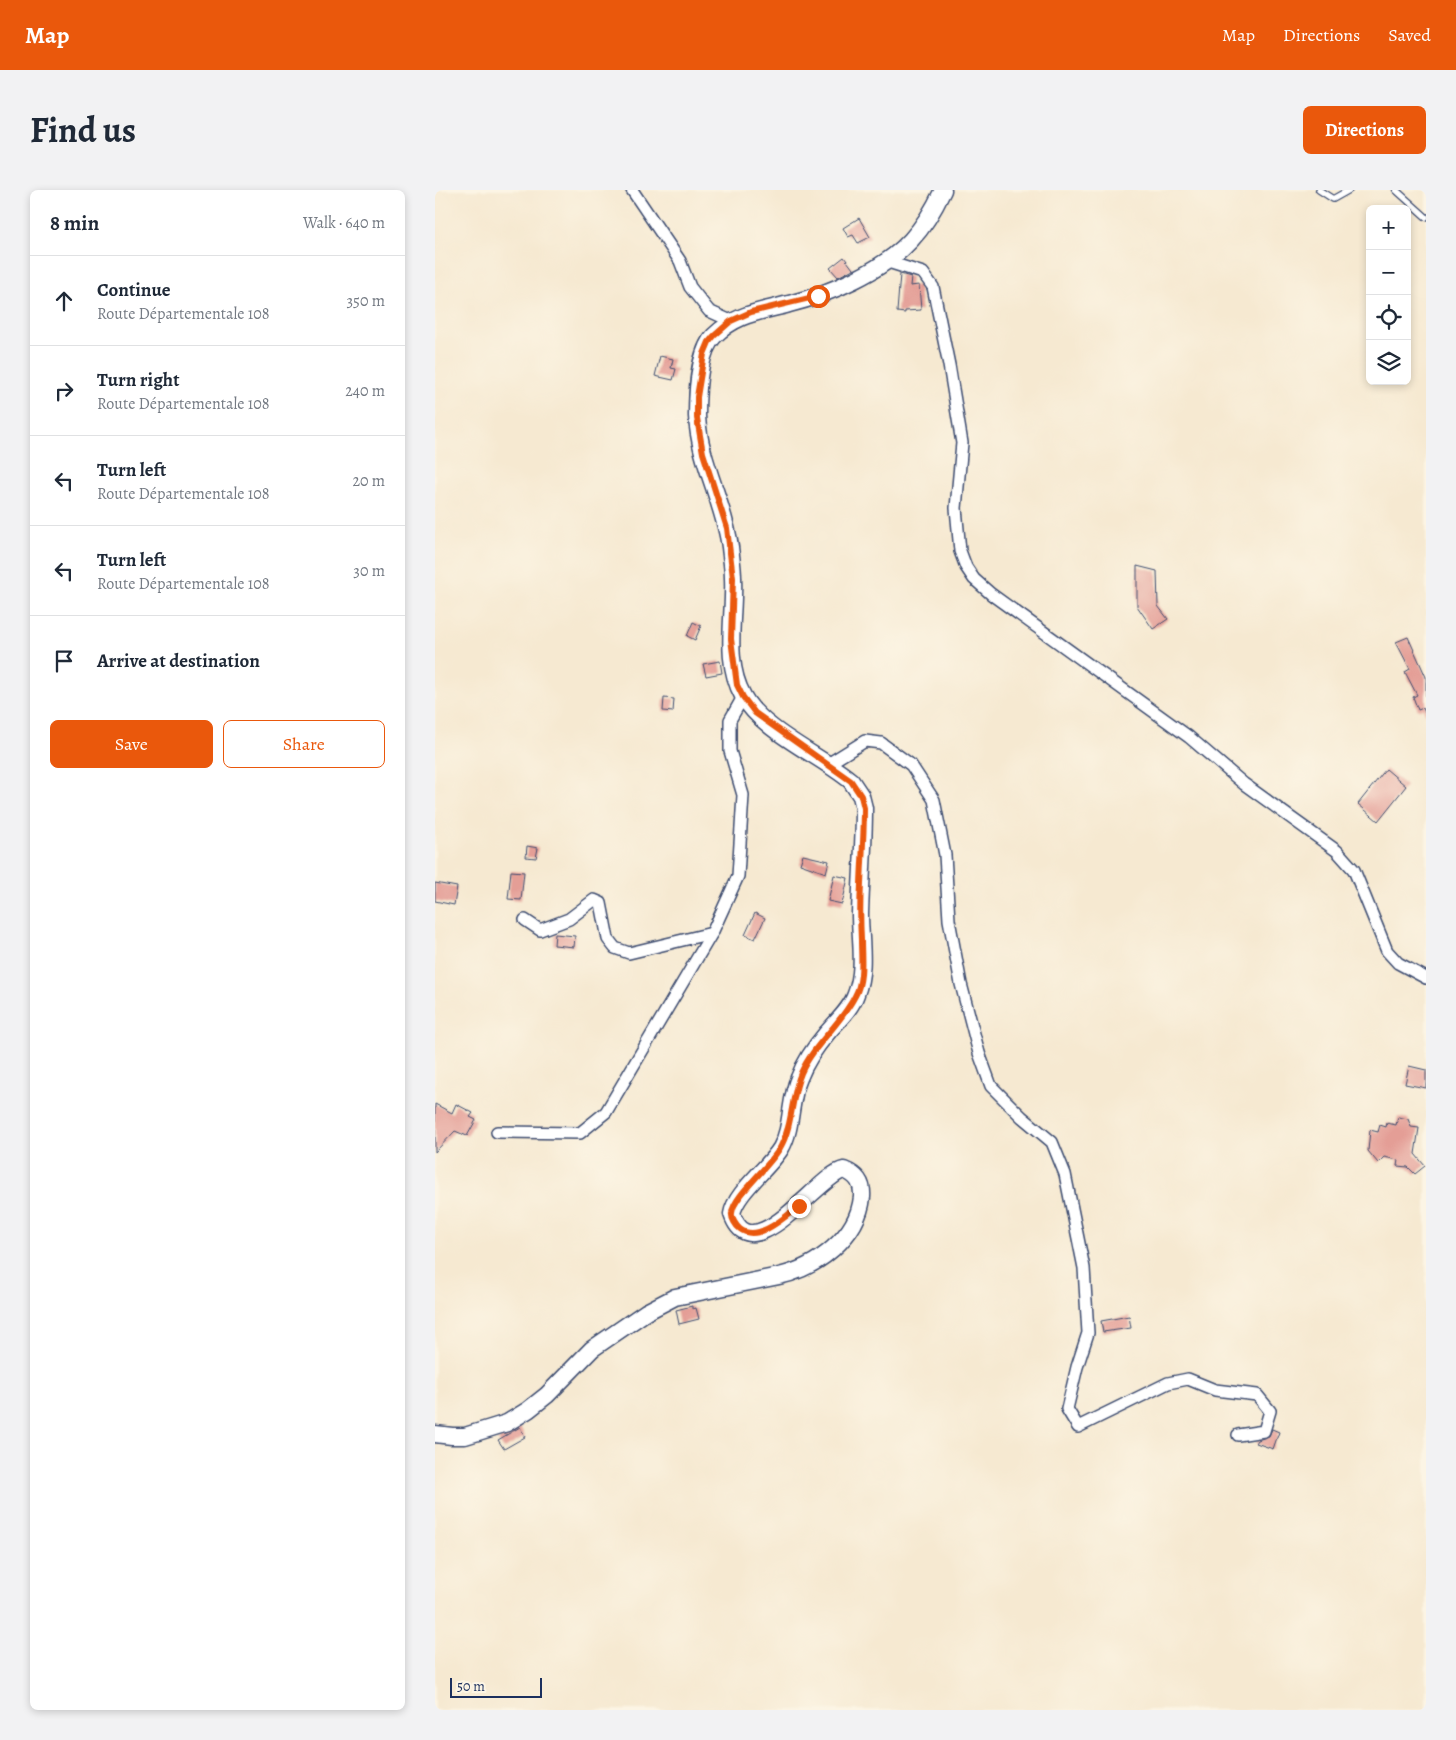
<!DOCTYPE html>
<meta charset="utf-8">
<style>
body{margin:0;font-family:Alegreya,serif;background:#f2f2f3;color:#1f2937}
.controls{position:absolute;right:15px;top:15px;display:grid;overflow:hidden;border-radius:8px;box-shadow:0 2px 8px #0003}
.controls button{width:45px;height:45px;display:grid;place-items:center;padding:0;border:0;border-bottom:1px solid #e0e1e3;background:#fff;color:#1f2937;font:25px sans-serif}
.scale{position:absolute;left:15px;bottom:12px;width:92px;box-sizing:border-box;padding-left:5px;border:2px solid #1b2f5e;border-top:0;font-size:14px;line-height:18px;white-space:nowrap;color:#1b2f5e;-webkit-text-stroke:4px #fcf5e5;paint-order:stroke}
.stop{position:absolute;width:15px;height:15px;margin:-11px;border:4px solid #ea580c;border-radius:50%;background:#fff}
.stop.end{background:#ea580c;border-color:#fff;box-shadow:0 1px 5px #0008}
.list{margin:0;padding:0;list-style:none}
h2{display:flex;justify-content:space-between;align-items:center;height:65px;margin:0;padding:0 20px;font-size:21px}
h2 small{font-size:16px;font-weight:400;color:#747a83}
.list li{display:grid;grid-template-columns:32px 1fr auto;gap:15px;align-items:center;box-sizing:border-box;height:90px;padding:0 20px;border-top:1px solid #e0e1e3}
.list b{display:block;font-size:19px;white-space:nowrap}
.list p{margin:0;font-size:16px;white-space:nowrap;color:#747a83}
.list em{font-size:16px;font-style:normal;color:#747a83}
.actions{display:flex;gap:10px;padding:15px 20px}
.actions a{flex:1;padding:11px 0;border:1px solid #ea580c;border-radius:8px;text-align:center;font-size:18px;color:#ea580c}
.actions .main{background:#ea580c;color:#fff}
.icon{flex:none;width:28px;height:28px;fill:none;stroke:currentColor;stroke-width:2;stroke-linecap:round;stroke-linejoin:round}
.map{position:relative;flex:none;width:991px;height:1520px;overflow:hidden;border-radius:8px}
header{display:flex;align-items:center;gap:30px;box-sizing:border-box;height:70px;padding:0 25px;background:#ea580c;color:#fff}
header strong{font-size:24px}
nav{display:flex;gap:28px;margin-inline-start:auto;font-size:18px}
.intro{display:flex;align-items:center;justify-content:space-between;box-sizing:border-box;height:120px;padding:0 30px}
h1{margin:0;font-size:35px}
.button{padding:12px 22px;border-radius:8px;background:#ea580c;color:#fff;font-size:18px;font-weight:700}
main{display:flex;gap:30px;padding:0 30px}
aside{flex:1;background:#fff;border-radius:8px;box-shadow:0 2px 8px #0003}
.map>svg:first-child{display:block}
.building{fill:#e49e96}
.lines{fill:none;stroke-linecap:round;stroke-linejoin:round}
.lane-casing{stroke:#3c4b6f;stroke-width:8}
.street-casing{stroke:#3c4b6f;stroke-width:14}
.secondary-casing{stroke:#3c4b6f;stroke-width:19}
.lane{stroke:#fff;stroke-width:5.5}
.street{stroke:#fff;stroke-width:11}
.secondary{stroke:#fff;stroke-width:16}
.route{stroke:#ea580c;stroke-width:6}
</style>
<header>
<strong>Map</strong>
<nav><a>Map</a><a>Directions</a><a>Saved</a></nav>
</header>
<div class="intro"><h1>Find us</h1><a class="button">Directions</a></div>
<main>
<aside>
<h2>8 min<small>Walk · 640 m</small></h2>
<ul class="list">
<li><svg class="icon" aria-label="ahead" viewBox="0 0 24 24"><path d="M12 20V5M6 11l6-6 6 6"/></svg><div><b>Continue</b><p>Route Départementale 108</p></div><em>350 m</em></li>
<li><svg class="icon" aria-label="right" viewBox="0 0 24 24"><path d="M7 20v-9h11M14 6l5 5-5 5"/></svg><div><b>Turn right</b><p>Route Départementale 108</p></div><em>240 m</em></li>
<li><svg class="icon" aria-label="left" viewBox="0 0 24 24"><path d="M17 20v-9H6M10 6l-5 5 5 5"/></svg><div><b>Turn left</b><p>Route Départementale 108</p></div><em>20 m</em></li>
<li><svg class="icon" aria-label="left" viewBox="0 0 24 24"><path d="M17 20v-9H6M10 6l-5 5 5 5"/></svg><div><b>Turn left</b><p>Route Départementale 108</p></div><em>30 m</em></li>
<li><svg class="icon" aria-label="arrive" viewBox="0 0 24 24"><path d="M6 21V4h12l-3 4 3 4H6"/></svg><div><b>Arrive at destination</b></div></li>
</ul>
<div class="actions"><a class="main">Save</a><a>Share</a></div>
</aside>
<div class="map">
<svg width="991" height="1520" viewBox="0 0 991 1520">
<rect width="100%" height="100%" fill="#fcf5e5"/>
<filter id="ink" filterUnits="userSpaceOnUse"><feTurbulence type="fractalNoise" baseFrequency=".02" numOctaves="2"/><feDisplacementMap in="SourceGraphic" scale="10" xChannelSelector="R" yChannelSelector="G"/><feConvolveMatrix kernelMatrix="1 2 1 2 8 2 1 2 1" color-interpolation-filters="sRGB"/></filter>
<filter id="wash" filterUnits="userSpaceOnUse"><feTurbulence type="fractalNoise" baseFrequency=".0096" numOctaves="4" result="noise"/><feDisplacementMap in="SourceGraphic" scale="20" xChannelSelector="R" yChannelSelector="G"/><feGaussianBlur stdDeviation="1.12" result="paint"/><feColorMatrix in="noise" values="0 0 0 0 0 0 0 0 0 0 0 0 0 0 0 0 0 1.4 0 .05"/><feComposite in="paint" operator="in"/></filter>
<g filter="url(#wash)">
<rect width="100%" height="100%" fill="#f6e9d1"/>
<g id="blocks">
<g class="building">
<path d="M424,28L435,47L423,53L418,45L413,47L408,38Z"/>
<path d="M409,67L418,79L403,87L395,78Z"/>
<path d="M465,84L476,87L475,96L484,95L486,120L470,121V123L462,122Z"/>
<path d="M225,166L238,169L236,178L241,179L238,190L220,186Z"/>
<path d="M702,376L722,381L723,416L733,429L718,439L702,416Z"/>
<path d="M258,432L266,436L260,450L252,446Z"/>
<path d="M973,447L991,487V525L988,518L983,520L978,507L982,505L970,482L975,479L961,452Z"/>
<path d="M285,471L287,483L271,486L268,474Z"/>
<path d="M229,508L239,509L238,522L228,521Z"/>
<path d="M951,579L971,596L943,631L923,614Z"/>
<path d="M92,656L103,658L101,668L91,667Z"/>
<path d="M368,665L394,671L391,683L365,674Z"/>
<path d="M76,681L89,682L86,710L73,709Z"/>
<path d="M399,685L413,688L407,714L393,711Z"/>
<path d="M0,693L22,697L19,715L0,711Z"/>
<path d="M320,723L330,728L320,749L310,745Z"/>
<path d="M120,744L140,746L139,757L119,755Z"/>
<path d="M974,876L991,880V898L970,894Z"/>
<path d="M0,914L17,923L21,914L38,923L35,927L41,930L32,946L20,941L0,962Z"/>
<path d="M963,927L973,929L976,937L984,938L980,964L990,976L980,984L973,977L962,976L963,970L949,967L943,973L933,961L935,940L943,942L945,935L951,937L952,933L961,935Z"/>
<path d="M257,1116V1119L261,1118L264,1129L244,1134L241,1120Z"/>
<path d="M694,1126L696,1138L668,1142L666,1131Z"/>
<path d="M85,1237L90,1247L69,1259L63,1250Z"/>
<path d="M837,1239L844,1242L838,1259L821,1253L823,1250L834,1246Z"/>
</g>
</g>
</g>
<g filter="url(#ink)">
<use href="#blocks" fill-opacity="0" stroke="#3c4b6f" stroke-width="1"/>
<g class="lines">
<defs>
<g id="lane">
<path d="M884,0L898,9L914,0"/>
<path d="M961,0L991,27"/>
</g>
<g id="street">
<path d="M197,0L245,71L255,97L274,121L296,131"/>
<path d="M450,71L488,83L498,97L514,175L527,253L521,318L525,361L531,377L539,389L556,404L754,547L809,594L902,661L919,680L952,761L963,773L991,788"/>
<path d="M393,574L430,551L446,553L476,575L499,610L510,665L514,730L526,794L544,863L556,896L587,927L617,952L630,984L649,1078L653,1143L642,1177L632,1219L643,1237L733,1193L753,1189L780,1200L822,1205L835,1221L829,1241L803,1245"/>
<path d="M90,730L105,740L134,729L159,710L166,713L173,749L180,758L194,763L277,743"/>
<path d="M62,942L145,943L171,922L277,743L303,686L308,605L295,561V530L308,507"/>
</g>
<path id="secondary" d="M0,1244L17,1246H30L72,1233L93,1220L112,1205L157,1159L211,1122L240,1107L344,1086C381,1078 423,1047 427,1007C428,993 422,985 409,980C384,984 317,1084 297,1024C300,1003 334,978 346,958C358,937 354,910 364,888C370,872 381,856 392,843C402,831 416,819 421,804C431,779 425,750 425,724C426,689 429,653 429,618L426,606L416,591C385,565 327,541 308,506C288,470 300,427 298,388C298,378 296,367 295,357C289,312 264,271 262,226C262,204 263,162 279,146C302,123 325,122 354,114C394,104 448,81 476,50C489,36 500,17 508,0"/>
</defs>
<use href="#lane" class="lane-casing"/>
<use href="#street" class="street-casing"/>
<use href="#secondary" class="secondary-casing"/>
<use href="#lane" class="lane"/>
<use href="#street" class="street"/>
<use href="#secondary" class="secondary"/>
</g>
</g>
<g class="lines" filter="url(#ink)">
<path class="route" d="M364,1016C351,1026 323,1053 305,1039C301,1036 296,1028 297,1023C298,1006 337,975 346,956C358,934 356,906 366,883C379,854 406,834 420,806C429,790 426,768 426,750C425,731 425,712 426,694C427,668 429,643 429,618L426,606L416,591L320,523L308,507L302,495L296,449L298,388L292,338L268,263L262,228V207L269,164L274,152L279,146L296,131L316,122L383,106"/>
</g>
</svg>
<div class="controls">
<button>+</button>
<button>−</button>
<button><svg class="icon" aria-label="locate" viewBox="0 0 24 24"><circle cx="12" cy="12" r="6"/><path d="M12 2v4M12 18v4M2 12h4M18 12h4"/></svg></button>
<button><svg class="icon" aria-label="layers" viewBox="0 0 24 24"><path d="M12 4l9 5-9 5-9-5zM3 14l9 5 9-5"/></svg></button>
</div>
<div class="scale">50 m</div>
<div class="stop" style="left:383px;top:106px"></div>
<div class="stop end" style="left:364px;top:1016px"></div>
</div>
</main>
